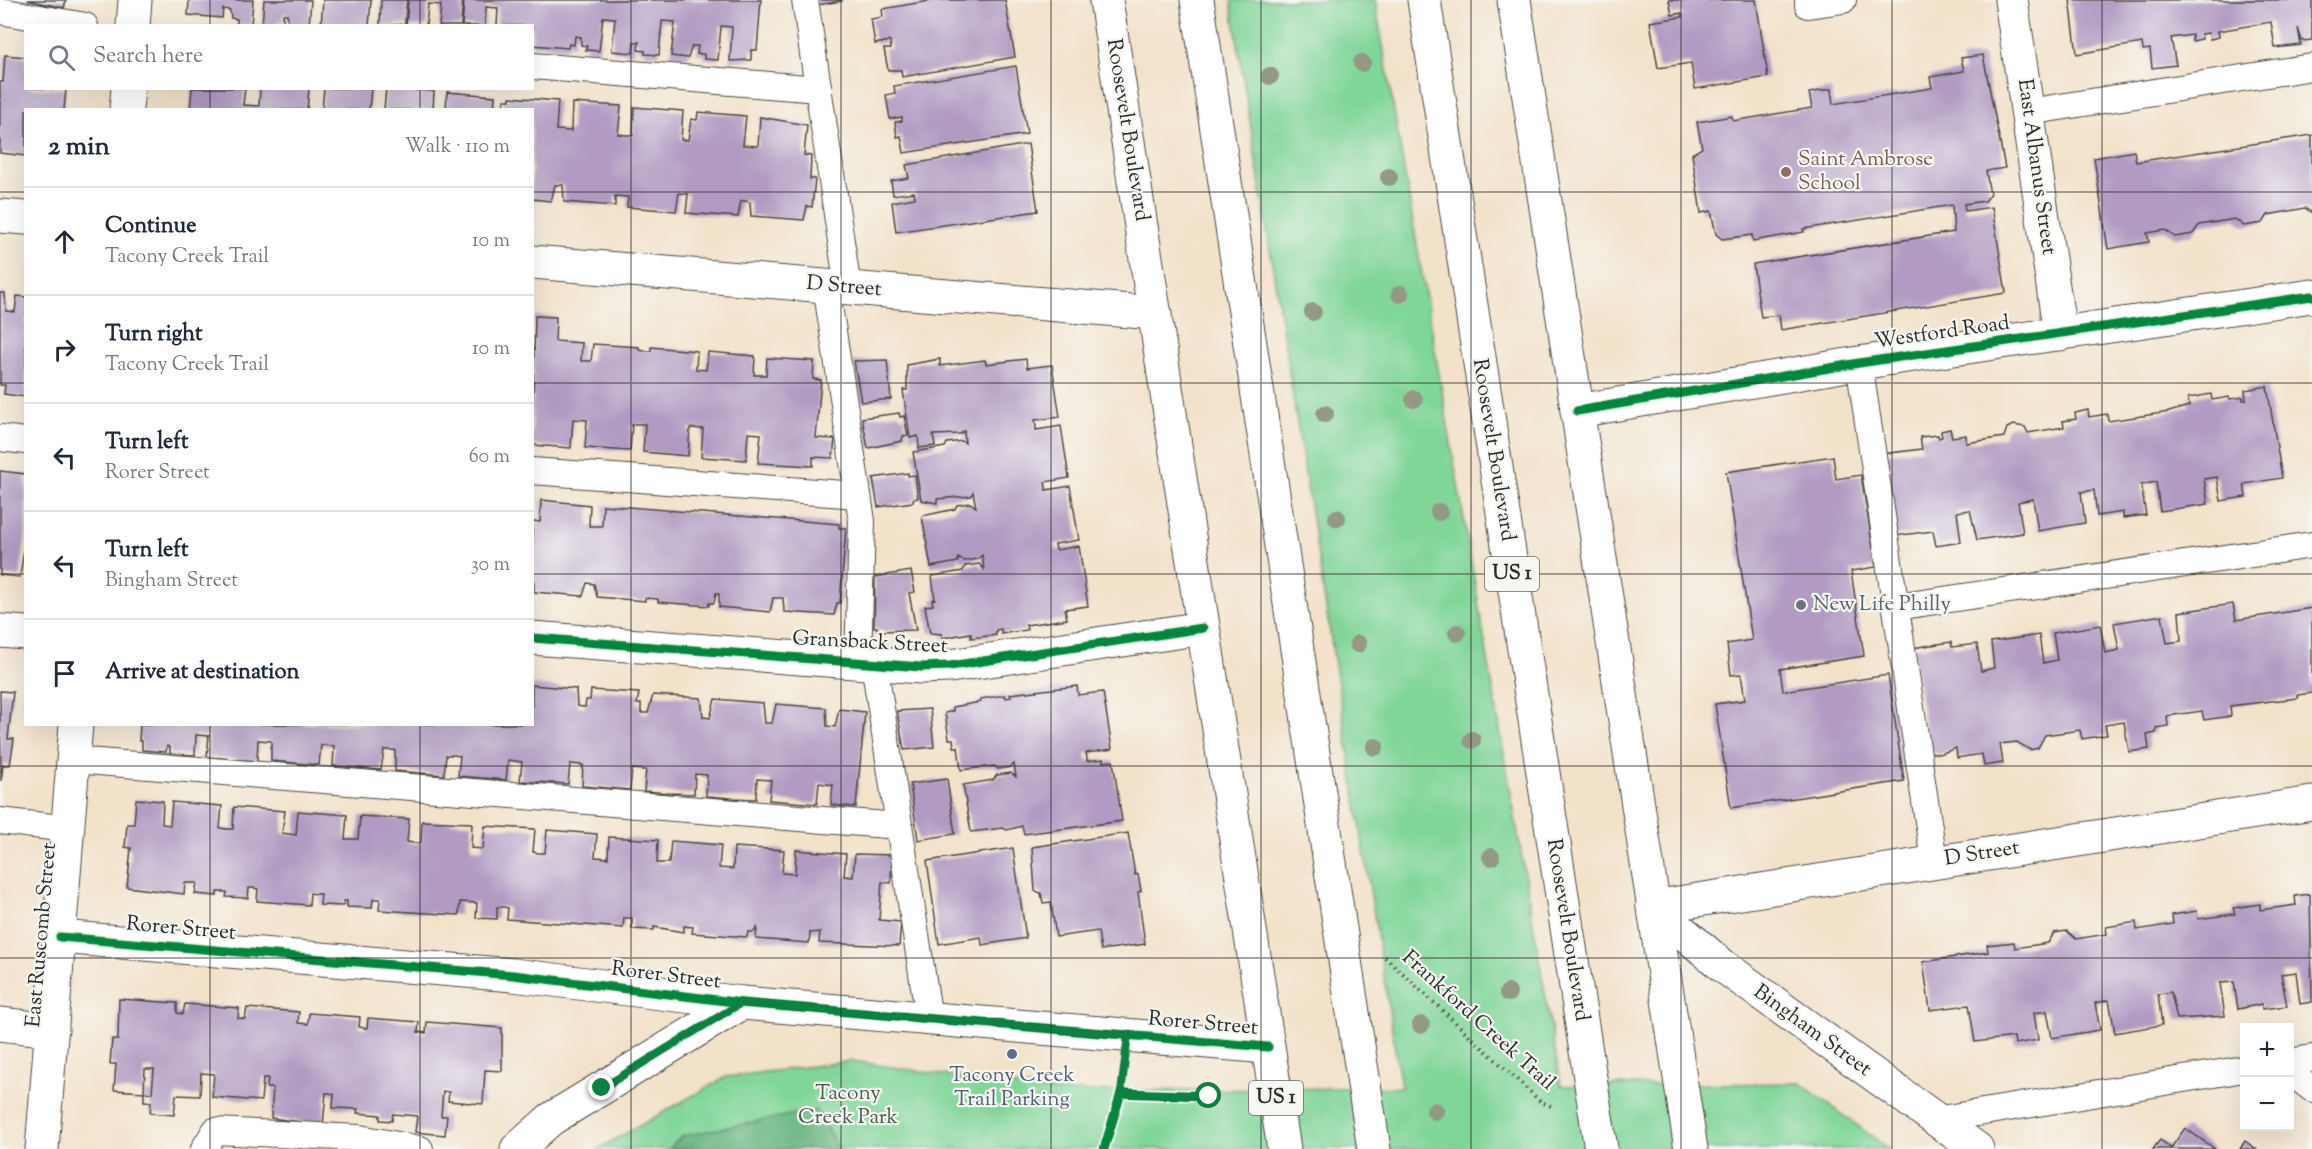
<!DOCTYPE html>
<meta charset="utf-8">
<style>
body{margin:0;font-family:"Sorts Mill Goudy",serif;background:#f2f2f3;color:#1f2937}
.controls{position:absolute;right:18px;bottom:18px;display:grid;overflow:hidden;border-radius:0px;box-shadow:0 6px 24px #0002}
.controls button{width:54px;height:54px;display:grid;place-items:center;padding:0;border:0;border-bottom:2px solid #e0e1e3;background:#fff;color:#1f2937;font:30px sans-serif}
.stop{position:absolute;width:18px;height:18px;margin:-14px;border:4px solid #0b8043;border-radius:50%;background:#fff}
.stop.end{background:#0b8043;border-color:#fff;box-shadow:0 2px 6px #0008}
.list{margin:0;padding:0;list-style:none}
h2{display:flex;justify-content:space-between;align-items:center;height:78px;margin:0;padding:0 24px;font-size:26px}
h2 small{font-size:20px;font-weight:400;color:#747a83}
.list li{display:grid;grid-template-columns:39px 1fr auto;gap:18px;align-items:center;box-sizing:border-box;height:108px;padding:0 24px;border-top:2px solid #e0e1e3}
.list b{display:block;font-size:22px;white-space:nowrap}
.list p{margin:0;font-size:20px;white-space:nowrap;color:#747a83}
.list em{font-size:20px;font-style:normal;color:#747a83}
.icon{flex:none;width:33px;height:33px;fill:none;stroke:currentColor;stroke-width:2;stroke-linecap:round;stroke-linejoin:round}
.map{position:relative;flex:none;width:2312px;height:1149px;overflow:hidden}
.search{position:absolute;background:#fff;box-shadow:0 6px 24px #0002;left:24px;top:24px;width:510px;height:66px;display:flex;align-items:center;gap:15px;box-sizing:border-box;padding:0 21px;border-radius:0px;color:#747a83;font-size:22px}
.panel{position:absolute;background:#fff;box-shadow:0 6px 24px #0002;left:24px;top:108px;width:510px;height:618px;border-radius:0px}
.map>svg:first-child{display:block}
.green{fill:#80d598;stroke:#568062;stroke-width:1.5}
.forest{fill:#68b680;stroke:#4a7056;stroke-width:1.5}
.building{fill:#b19bc2}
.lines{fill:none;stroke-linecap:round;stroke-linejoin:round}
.lane-casing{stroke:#494643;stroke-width:28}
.street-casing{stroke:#494643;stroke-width:35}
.highway-casing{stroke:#494643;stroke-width:35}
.path{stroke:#494643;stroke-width:4;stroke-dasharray:1.5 4.5;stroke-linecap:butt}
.lane{stroke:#fff;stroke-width:26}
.street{stroke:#fff;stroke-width:33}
.highway{stroke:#fff;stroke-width:33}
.cycleway-casing{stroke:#f6f6f2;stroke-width:13}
.cycleway{stroke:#00873e;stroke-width:9}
.tree{fill:#939985}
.route{stroke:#0b8043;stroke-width:8}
.grid{fill:none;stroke:#2b2b2b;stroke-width:1.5;stroke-opacity:0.55}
.education-dot{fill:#8d6e63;stroke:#f6f6f2;stroke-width:2}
.worship-dot{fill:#6b7280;stroke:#f6f6f2;stroke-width:2}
.service-dot{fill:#5c6f8a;stroke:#f6f6f2;stroke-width:2}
.labels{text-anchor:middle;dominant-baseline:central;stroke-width:4.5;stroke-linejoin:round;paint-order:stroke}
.shield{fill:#f6f6f2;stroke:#686867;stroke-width:1.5}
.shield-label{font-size:20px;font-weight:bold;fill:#2b2b2b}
.street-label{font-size:21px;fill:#2b2b2b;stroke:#f6f6f2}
.education-label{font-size:21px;fill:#785e54;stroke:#f6f6f2;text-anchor:start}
.worship-label{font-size:21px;fill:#5b616d;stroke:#f6f6f2;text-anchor:start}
.service-label{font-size:21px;fill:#4e5e75;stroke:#f6f6f2}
.park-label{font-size:21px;fill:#445e4c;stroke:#f6f6f2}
</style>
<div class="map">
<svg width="2312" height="1149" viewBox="0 0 2312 1149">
<rect width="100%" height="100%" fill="#f6f6f2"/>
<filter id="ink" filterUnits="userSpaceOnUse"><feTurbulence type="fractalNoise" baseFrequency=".0167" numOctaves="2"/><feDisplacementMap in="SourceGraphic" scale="12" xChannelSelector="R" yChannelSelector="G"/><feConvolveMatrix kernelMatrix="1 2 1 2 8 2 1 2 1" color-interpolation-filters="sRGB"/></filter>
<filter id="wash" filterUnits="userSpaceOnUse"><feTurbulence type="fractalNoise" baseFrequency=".008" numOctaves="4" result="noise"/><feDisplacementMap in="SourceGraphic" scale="24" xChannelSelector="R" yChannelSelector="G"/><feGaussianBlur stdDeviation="1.35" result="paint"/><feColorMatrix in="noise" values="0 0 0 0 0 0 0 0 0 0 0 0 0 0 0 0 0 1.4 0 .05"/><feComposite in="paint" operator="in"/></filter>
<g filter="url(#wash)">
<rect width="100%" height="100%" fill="#f3e2ca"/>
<path class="green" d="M1231,0H1375L1561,1086L1800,1083L1889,1149H598L726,1077L852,1061L1057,1092L1401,1087Z"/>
<path class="forest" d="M816,1110L839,1149H669L682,1136Z"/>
<g id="blocks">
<g class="building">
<path d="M27,0H66L64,8Z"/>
<path d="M189,0H253L251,25L237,24V19L231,18L230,10L223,9L222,18L188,15Z"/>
<path d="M264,0H311L309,26L289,23L287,14H283V22H277L276,26L262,25Z"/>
<path d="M323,0H371L369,26H321Z"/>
<path d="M381,0H407L405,24L380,26Z"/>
<path d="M408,0H463L461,26H439L441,5L428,4L426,26H406Z"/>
<path d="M464,0H761L757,50H751V60L730,61L732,27L721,26L718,60L704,59V54H697L698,46H692L688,58L671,56L675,22L662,21L659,55L645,54V51L638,50L639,42H634L633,53L612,51L615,18L603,17L599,51L586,50L587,46L581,45V37L575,36L574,45L569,44L568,48L532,45V26H497L498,8L486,7L485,26H462Z"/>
<path d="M816,0H841L842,1L817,5Z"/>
<path d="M935,0H1005L1015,57L902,77L901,70H888L884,49H891L890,41L875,44L871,19L883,17L882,9Z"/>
<path d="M1669,0H1756L1768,77L1695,89L1691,63L1658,68L1650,22L1683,17L1682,13L1672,15Z"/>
<path d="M2070,0H2312V40L2302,41L2298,28L2301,45L2275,48L2271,22L2218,31L2219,37L2210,39L2209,33L2201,34L2202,39L2192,41V35L2171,38L2176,65L2152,68L2150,49L2143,50L2142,43L2077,54Z"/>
<path d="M5,55L26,57V88L66,89L64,110H26V156L0,153V82H3Z"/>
<path d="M1983,55L2005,168L1986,171L1990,195L1985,201L1964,204L1965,211L1992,207L2006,293L1781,330L1779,315L1761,317L1753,264L1954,232L1952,205L1803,229L1804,232L1753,241L1752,235L1722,239L1716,234L1711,211L1701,213L1692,154L1702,148L1697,122L1732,116L1733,121L1812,108L1809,93L1831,89L1833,104L1932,88L1930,77L1964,71L1961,58Z"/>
<path d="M1016,66L1027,134L904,153L901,136L897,137L895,122L902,121V117L890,119L886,95L895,93L894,86Z"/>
<path d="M192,88H245L243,105L259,106L260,88H309L307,110H190Z"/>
<path d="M324,88H371L369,110H322Z"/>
<path d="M386,88L434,91L433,110H384Z"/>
<path d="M447,92L495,96L494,110H446Z"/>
<path d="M510,97L558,101L556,130L571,131L572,103L621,106L618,134L626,135H633L634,107L683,111L681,140H688L691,119L697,120L698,112L746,116L743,145L758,146L760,117L807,125L804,155L811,156L810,179H815L812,207L807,206L804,220L751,216L750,202L745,201H741L738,217L686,213L688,194L679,193L676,211L627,207L628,197L615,196V206L564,202L563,185H555L551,201L532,199V110H503L504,100H510Z"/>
<path d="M2312,135V213L2305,208L2268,215L2263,223L2244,226L2235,219L2199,225L2193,234L2175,237L2165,230L2147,233L2149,242L2108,249L2094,158L2134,151L2136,162Z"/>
<path d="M1028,144L1038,211L896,232L892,202L915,198L914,192L893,195L891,181L909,178L906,165Z"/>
<path d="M0,293H5L6,311L15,312L17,296L26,297V397L4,394L5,385H0Z"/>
<path d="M535,316L556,317L555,341L582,343L581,361H591L593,344L639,347V350L645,351H651V347L697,351L696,369L706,370L708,352L755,356L754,375H766L767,358L814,361L813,379L821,380L816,438L835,439L833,458L813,457V466L758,463L761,434L748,433L746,460L701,457L703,429L690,428L688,456L643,452L645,424H632L630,451L585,448L587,420L573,419L571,448L532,445Z"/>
<path d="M940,359V366L985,360L986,364L1026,359L1027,368L1052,365L1060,417L1035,420L1036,426V430L1061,426L1069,478L1045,482L1046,487V490L1070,486L1079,540L1055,544L1056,550L1079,546L1088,606L1065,609L1067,619L1026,625L1027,630L1001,634V629L996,630V635L971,638V633L942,638V634L930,633L925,606L933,605L932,600L935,599L932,576L963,571L965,566L979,564L984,569L982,555L978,559L964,561L958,558V562L931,567L922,516L955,509L957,505L970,503L976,507L973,492L971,496L937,499V503L921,500L913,452L945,447L947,443L962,441L965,443L964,431L960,434L933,435L935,446L919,448L918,436L910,438L903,390H907V365Z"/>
<path d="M887,360L891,399L861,402L854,361Z"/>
<path d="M2267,386L2282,478L2244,484L2246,497L2221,501L2217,477L2204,479L2208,504L2160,511L2156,482L2141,485L2146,515L2123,518V512L2097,516L2094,490L2081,492L2085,523L2038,531L2033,499L2018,502L2023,533L1977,540L1970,510L1957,512L1961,542L1936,546L1933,531L1894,536L1882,454L1922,449L1920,437L1938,435L1939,438L1942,437L1941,431L1950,429L1952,437L1966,435V443L2004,437L2007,428L2013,425L2025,427L2028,433L2064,427L2063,421L2076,419L2075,413L2088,410L2089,417L2107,414L2108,421L2169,412L2189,406L2188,398L2211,394L2212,400L2229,397L2230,399L2243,397V400H2246L2245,390Z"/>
<path d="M899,413L900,417L904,416L908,436H903L902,441L868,448L862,418Z"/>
<path d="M1833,456L1836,479L1861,475L1876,567L1851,571L1864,656L1780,669L1783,691L1888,675L1904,781L1731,808L1715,704L1745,700L1741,674L1731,675L1727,644L1752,640L1726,472Z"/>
<path d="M0,471L26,474V535L20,577L0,575Z"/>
<path d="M908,473V476L915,475L918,498L913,499V502L878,507L873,478Z"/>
<path d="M541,500L590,505L589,526H602L603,505L839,524V528H846L840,603H837L834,615L784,612L783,598H773L770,612L719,607V594L716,593L714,603H709V606L658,602V599L645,598V601L597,597L594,584L587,583L583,596L534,592L532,521L540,522Z"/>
<path d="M911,571L915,592L909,593L916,630L877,631V627H874L875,577Z"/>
<path d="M2233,604L2236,620L2312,608V693L2297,695L2298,698L2230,706L2231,716L2204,720L2202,711L2167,716L2168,726L2156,728V733L2147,735L2149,749L2129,752L2124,722L2105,725L2107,735L2082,739L2080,730L2045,735L2038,748L2030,750L2017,742L2000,744L2003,763L1984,766L1982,754L1957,758L1956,748L1940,754L1929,752L1912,648L1951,642L1952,647L1977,644L1981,671L1994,668L1991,642L2039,635L2043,663L2057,660L2053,633L2100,625L2105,653L2119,650L2114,623L2162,615L2167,643L2181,641L2179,612Z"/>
<path d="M532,685L576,689L577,706L582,707H585L586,700H590L591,690L639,693L637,704H641V713H648L653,695L701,698L703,717L710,718L715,699L763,703L765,723H772L776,704L826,708L827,726L835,727L839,709L865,712L856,807L831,805L833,785L819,783L817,804L769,800L771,780L757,779L756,799L731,798L706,796L707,775L695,774L694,794L669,793L644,791L646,770L632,769L630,790L582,786L583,765L570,764L568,784L520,781L522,762L508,760L506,780L458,776L460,756L453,755H446L444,775L395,771V750H384L381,770L333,766L334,746L321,745L319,765L271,761V741L258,740L257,761L207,757L209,736L196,735L195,755L170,754V747L167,746L166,752L142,750V741H139L140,724H532Z"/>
<path d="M1077,686L1078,695L1103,692L1112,749L1086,753L1087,758V761L1103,759V762L1113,761L1122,821L1024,834L1022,826L1007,830L1003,828L971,832L963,785L993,780L997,775L1011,773L1016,777L1014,764L1011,767L998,769L994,766L961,770L958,747H954L953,739H949L945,713L953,711V707L981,702L980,699L1005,695L1006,698L1011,697L1010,694Z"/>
<path d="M0,691L13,692L8,739H14L10,765H3L1,781Z"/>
<path d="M930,709L934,747L904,750L897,711Z"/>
<path d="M947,779L955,834L918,840L910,784Z"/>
<path d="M136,799L163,801L162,824L170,825L172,802L222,806L220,828L227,829H233L234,807L285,811L282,833L296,835L298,811L347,815L345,839H358L360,816L409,819L407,842L414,843H421L422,821L472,823L471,848L483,849L485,826L535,829L533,852L539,853H545L547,830L597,834L595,857L608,858L609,837L658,840L657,863H669L671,841L721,845L719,868L733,869L734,847L784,850L782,873L795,874L796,850L846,854L844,876L853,877L855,854L892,855L891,883L882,882L879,920L901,922L899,946L819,943L820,932L810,933L809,943L756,939L757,928L754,932H748L747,937L692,933L693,927L684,926V932L654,927V930L632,929V918H624L623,928L507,919L508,908L504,907H497V919L476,918L477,903L460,902L459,915L379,910L380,899H373L372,908L347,907V901H344L343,906L320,905L321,894H316L310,893L309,905L257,901L258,889L254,888H249L248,898L226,897L227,892H217V896L195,894L197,883H185L184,894L127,887L131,848L125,847L127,824H134Z"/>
<path d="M1128,833L1135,875L1138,874L1141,891L1138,892L1145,944L1101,950L1098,931L1056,937L1051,902L1043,903L1041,893L1035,891L1032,847Z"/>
<path d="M1013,848L1026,938L982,945L981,937L939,944L927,861Z"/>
<path d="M2310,894L2312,1002L2300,1004L2296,972L2289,973L2281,974L2287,1006L2262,1009V1004L2238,1009L2234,982L2220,983L2225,1016L2177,1019L2171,992L2165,993L2158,994L2162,1025L2115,1033L2109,1000L2095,1003L2100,1030L2052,1038L2047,1011L2034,1013L2038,1040L2015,1044L2014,1037L1975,1042L1969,1005L1930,1010L1923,962L1988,952L1987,945L2014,942L2015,948L2048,943L2054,933L2067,931L2076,939L2107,934L2106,927L2136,922L2137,930L2173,924L2172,915L2197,911L2198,919L2235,914L2233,908L2260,904V910L2296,905L2295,896Z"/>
<path d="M119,999L177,1003V1013L183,1014L185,1004L239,1008L238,1018L245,1019L247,1008L299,1012L298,1023L308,1024L309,1013L360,1017L359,1027L364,1028H367L368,1018L419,1022L418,1032L426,1033L427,1022L502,1028V1071L485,1070L483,1104L448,1101L449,1092L443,1091L441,1116H447L445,1135L415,1132L417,1116L393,1114L392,1121L380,1120V1115L357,1113L358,1109L333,1108L334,1094L329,1093H326L323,1125L271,1118L273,1088H267L268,1078H263L261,1101L212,1097L214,1074L201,1073L200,1096L176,1095L174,1115L150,1113L151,1102L144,1101V1092L152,1093L154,1069H145L144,1092L114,1090L116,1064H110L112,1039L118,1040Z"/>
<path d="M2185,1128L2215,1149H2153L2160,1140L2171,1148Z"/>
<path d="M2245,1141L2256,1149H2240Z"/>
</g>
</g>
</g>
<g filter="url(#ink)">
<use href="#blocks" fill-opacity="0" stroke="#494643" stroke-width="1.5"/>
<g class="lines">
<defs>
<g id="lane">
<path d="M805,0L848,288"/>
<path d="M1808,0V5L1843,0"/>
<path d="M0,11L85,26"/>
<path d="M532,66L819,89"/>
<path d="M2028,112L2312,67"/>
<path d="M826,286L862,521L858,662"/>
<path d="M1859,363L1934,861"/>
<path d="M0,438L26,441"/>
<path d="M532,471L858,495"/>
<path d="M1896,607L2312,545"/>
<path d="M874,663L929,1019"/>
<path d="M74,760L899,826"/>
<path d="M0,821L68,829"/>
<path d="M2290,1062L2312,1058"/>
<path d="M2290,1072L2312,1089"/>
<path d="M1935,1120L2244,1069"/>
<path d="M204,1149L215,1131L359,1138L420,1149"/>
</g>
<g id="street">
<path d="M2011,0L2060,334"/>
<path d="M133,26L135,0"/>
<path d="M126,110L128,88"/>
<path d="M0,216L26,218"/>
<path d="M532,262L1155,313"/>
<path d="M1577,411L1859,363L2312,296"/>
<path d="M0,631L26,633"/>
<path d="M532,638L921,667L950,666L1203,628"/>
<path d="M1653,907L2312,803"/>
<path d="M1653,907L1723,966L1977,1149"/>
<path d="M60,937L513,975L742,1003L1268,1047"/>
<path d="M0,1024L52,1030"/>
<path d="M42,1149L76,724"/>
<path d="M517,1149L551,1119L742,1003"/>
</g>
<g id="highway">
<path d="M1106,0L1284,1149"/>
<path d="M1197,0L1374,1149"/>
<path d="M1424,0L1601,1149"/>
<path d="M1514,0L1691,1149"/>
</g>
</defs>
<use href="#lane" class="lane-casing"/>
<use href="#street" class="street-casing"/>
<use href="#highway" class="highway-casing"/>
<path class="path" d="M1385,957L1541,1102L1551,1106"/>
<use href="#lane" class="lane"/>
<use href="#street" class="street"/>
<use href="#highway" class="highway"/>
<defs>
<g id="cycleway">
<path d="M1577,411L1859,363L2312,296"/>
<path d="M532,638L921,667L950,666L1203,628"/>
<path d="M60,937L513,975L742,1003L1268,1047"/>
<path d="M1104,1149L1121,1093L1209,1096"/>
</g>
</defs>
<use href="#cycleway" class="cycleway-casing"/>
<use href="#cycleway" class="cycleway"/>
</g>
<g class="tree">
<circle cx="1362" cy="63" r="9"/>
<circle cx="1270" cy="76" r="9"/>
<circle cx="1389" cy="177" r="9"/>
<circle cx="1400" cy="294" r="9"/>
<circle cx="1313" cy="312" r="9"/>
<circle cx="1414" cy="399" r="9"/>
<circle cx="1325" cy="414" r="9"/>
<circle cx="1439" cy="512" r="9"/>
<circle cx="1337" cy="518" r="9"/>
<circle cx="1457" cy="633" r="9"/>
<circle cx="1358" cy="644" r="9"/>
<circle cx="1472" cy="740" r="9"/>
<circle cx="1375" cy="747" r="9"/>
<circle cx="1491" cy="857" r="9"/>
<circle cx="1508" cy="993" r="9"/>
<circle cx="1421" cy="1025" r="9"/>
<circle cx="1435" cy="1111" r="9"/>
</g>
</g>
<g class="lines" filter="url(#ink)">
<path class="route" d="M602,1088L741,1003L1128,1035L1121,1093L1209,1096"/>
</g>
<path class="grid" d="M210,0V26M420,0V26M631,0V1149M841,0V1149M1051,0V1149M1261,0V1149M1471,0V1149M1681,0V1149M1892,0V1149M2102,0V1149M210,88V110M420,88V110M0,192H26M532,192H2312M0,383H26M532,383H2312M0,574H26M532,574H2312M210,724V1149M420,724V1149M0,766H2312M0,958H2312"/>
<circle class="education-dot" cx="1786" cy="172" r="6"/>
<circle class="worship-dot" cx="1801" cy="605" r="6"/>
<circle class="service-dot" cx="1012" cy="1054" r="6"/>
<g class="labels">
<g class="shield">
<rect x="1485" y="557" width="54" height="34" rx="4.5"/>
<rect x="1249" y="1081" width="54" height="34" rx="4.5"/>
</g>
<g class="shield-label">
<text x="1512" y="574">US 1</text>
<text x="1276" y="1098">US 1</text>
</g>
<g class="street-label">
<text transform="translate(1127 130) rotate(81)">Roosevelt Boulevard</text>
<text transform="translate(2036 167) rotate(82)">East Albanus Street</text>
<text transform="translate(844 287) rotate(5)">D Street</text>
<text transform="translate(1942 333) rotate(-8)">Westford Road</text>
<text transform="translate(1493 450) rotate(81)">Roosevelt Boulevard</text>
<text transform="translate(870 643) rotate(3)">Gransback Street</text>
<text transform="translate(1982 854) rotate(-9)">D Street</text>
<text transform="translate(181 929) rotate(5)">Rorer Street</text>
<text transform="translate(1567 930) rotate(81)">Roosevelt Boulevard</text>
<text transform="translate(42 935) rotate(-85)">East Ruscomb Street</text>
<text transform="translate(666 976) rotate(7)">Rorer Street</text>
<text transform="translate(1478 1021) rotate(42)">Frankford Creek Trail</text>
<text transform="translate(1203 1024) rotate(5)">Rorer Street</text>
<text transform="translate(1812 1031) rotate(36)">Bingham Street</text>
</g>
<g class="education-label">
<text x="1798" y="160">Saint Ambrose<tspan x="1798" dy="24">School</tspan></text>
</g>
<g class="worship-label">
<text x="1813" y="605">New Life Philly</text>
</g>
<g class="service-label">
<text x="1012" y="1076">Tacony Creek<tspan x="1012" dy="24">Trail Parking</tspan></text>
</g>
<g class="park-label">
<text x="848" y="1094">Tacony<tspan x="848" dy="24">Creek Park</tspan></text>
</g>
</g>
</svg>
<div class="controls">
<button>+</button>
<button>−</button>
</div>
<div class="stop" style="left:1209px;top:1096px"></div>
<div class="stop end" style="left:602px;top:1088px"></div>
<div class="search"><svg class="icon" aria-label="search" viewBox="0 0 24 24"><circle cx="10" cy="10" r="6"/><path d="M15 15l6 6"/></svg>Search here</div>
<section class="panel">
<h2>2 min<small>Walk · 110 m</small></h2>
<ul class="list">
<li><svg class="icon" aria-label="ahead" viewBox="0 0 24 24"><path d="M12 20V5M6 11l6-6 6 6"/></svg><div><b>Continue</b><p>Tacony Creek Trail</p></div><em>10 m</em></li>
<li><svg class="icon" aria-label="right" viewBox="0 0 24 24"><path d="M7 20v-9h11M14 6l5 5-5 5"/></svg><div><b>Turn right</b><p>Tacony Creek Trail</p></div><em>10 m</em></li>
<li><svg class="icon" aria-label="left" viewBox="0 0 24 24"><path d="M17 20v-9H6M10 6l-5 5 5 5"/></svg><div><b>Turn left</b><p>Rorer Street</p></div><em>60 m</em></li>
<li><svg class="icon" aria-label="left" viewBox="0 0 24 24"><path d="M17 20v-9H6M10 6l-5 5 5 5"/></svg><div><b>Turn left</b><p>Bingham Street</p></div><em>30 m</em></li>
<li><svg class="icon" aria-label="arrive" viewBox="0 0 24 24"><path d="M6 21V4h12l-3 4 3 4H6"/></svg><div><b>Arrive at destination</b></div></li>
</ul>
</section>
</div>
